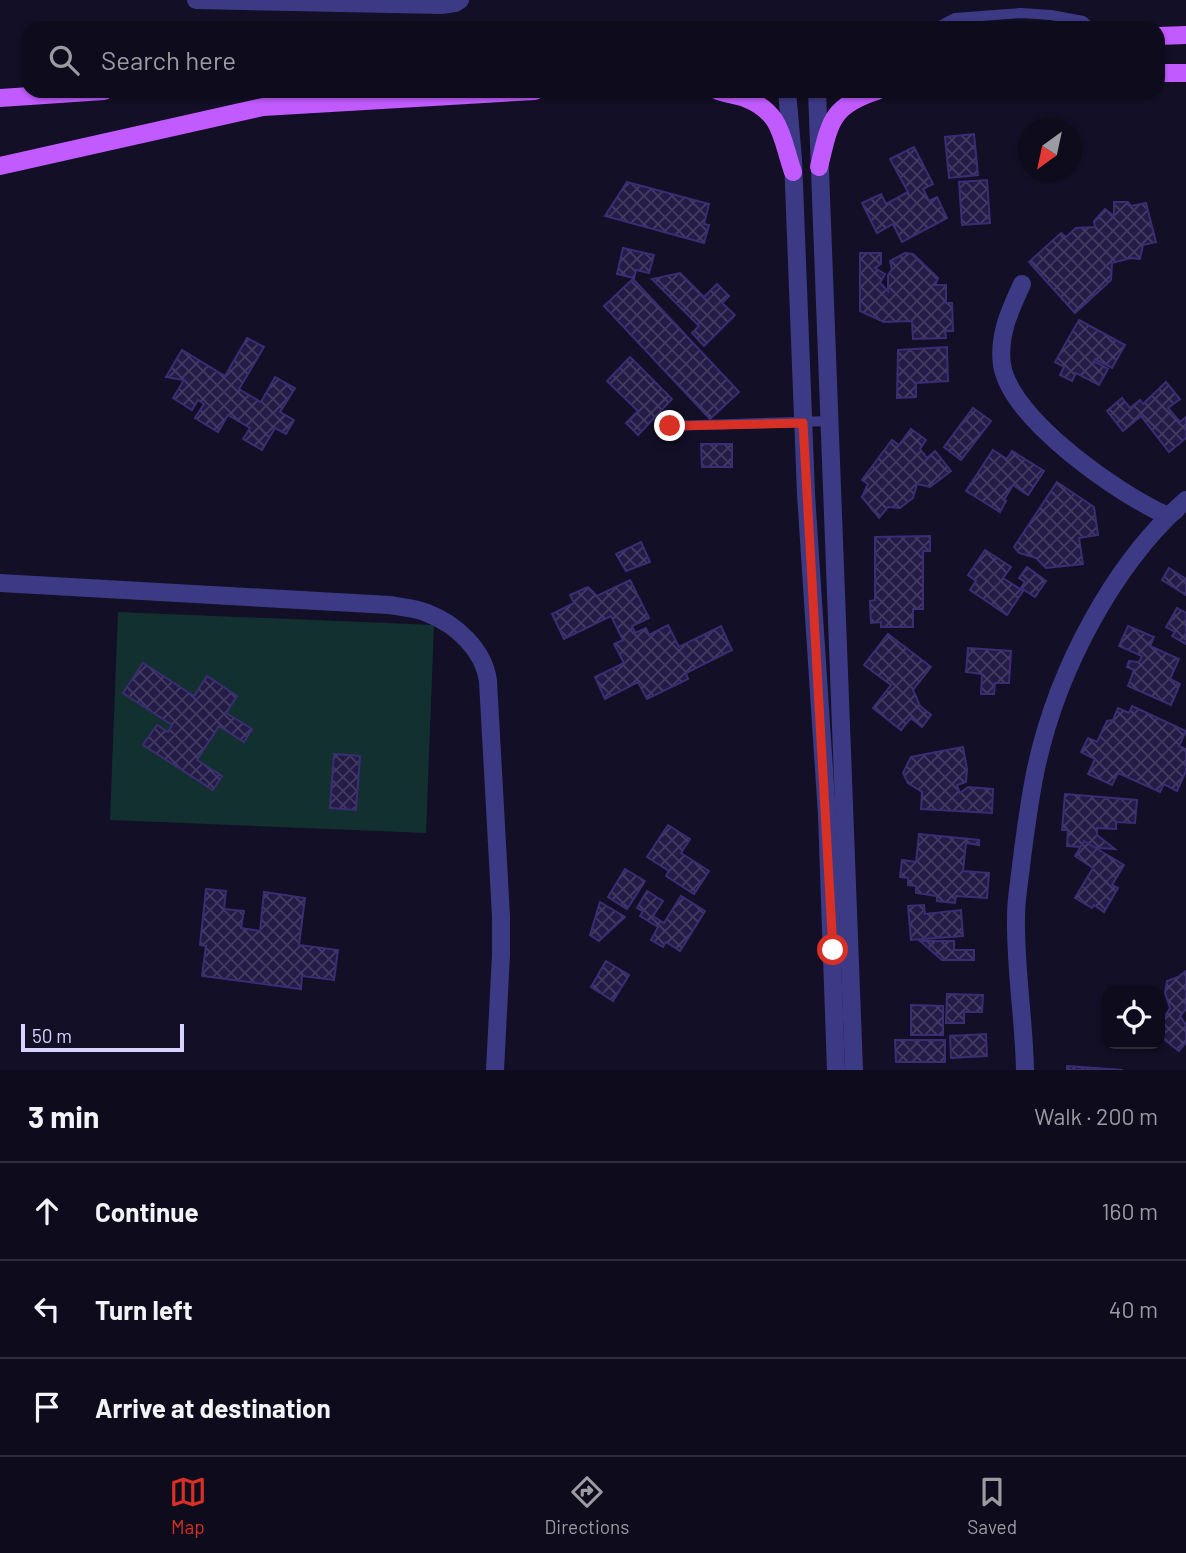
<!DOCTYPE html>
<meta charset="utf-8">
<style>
body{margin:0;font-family:Barlow,sans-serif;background:#171425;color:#f1f3f6}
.controls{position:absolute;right:21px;bottom:21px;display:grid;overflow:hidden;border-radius:14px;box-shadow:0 2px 5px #0004}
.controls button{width:63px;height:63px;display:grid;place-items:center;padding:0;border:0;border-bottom:2px solid #2e2b3b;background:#0e0b1c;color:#f1f3f6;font:35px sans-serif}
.compass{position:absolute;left:1018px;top:119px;width:63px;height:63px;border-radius:50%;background:#0e0b1c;box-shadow:0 2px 5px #0004;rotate:213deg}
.scale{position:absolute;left:21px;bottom:18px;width:163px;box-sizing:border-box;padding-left:7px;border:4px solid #d9d4ff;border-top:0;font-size:19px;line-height:24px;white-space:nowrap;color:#d9d4ff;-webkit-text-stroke:5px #130f26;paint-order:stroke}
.stop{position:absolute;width:21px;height:21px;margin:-16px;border:5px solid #d93025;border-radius:50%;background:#fff}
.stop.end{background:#d93025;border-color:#fff;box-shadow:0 2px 7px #0008}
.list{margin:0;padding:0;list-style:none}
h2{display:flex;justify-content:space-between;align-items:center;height:91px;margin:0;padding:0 28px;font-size:30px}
h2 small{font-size:23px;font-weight:400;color:#9b9ba3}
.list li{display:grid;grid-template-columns:46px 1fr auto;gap:21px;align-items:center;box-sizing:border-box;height:98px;padding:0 28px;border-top:2px solid #2e2b3b}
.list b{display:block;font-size:26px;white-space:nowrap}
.list em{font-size:23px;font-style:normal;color:#9b9ba3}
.icon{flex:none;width:38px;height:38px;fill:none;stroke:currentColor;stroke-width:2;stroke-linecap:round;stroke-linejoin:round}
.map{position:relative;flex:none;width:1186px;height:1070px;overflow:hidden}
.search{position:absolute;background:#0e0b1c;box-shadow:0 2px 5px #0004;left:21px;right:21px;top:21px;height:77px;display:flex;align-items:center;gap:18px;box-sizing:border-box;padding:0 24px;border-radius:21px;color:#9b9ba3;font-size:26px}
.sheet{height:385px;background:#0e0b1c}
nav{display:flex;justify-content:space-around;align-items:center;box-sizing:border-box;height:98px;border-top:2px solid #2e2b3b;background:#0e0b1c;font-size:19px;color:#9b9ba3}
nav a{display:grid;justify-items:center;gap:4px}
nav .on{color:#d93025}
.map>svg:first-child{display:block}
.pitch{fill:#12302f}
.building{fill:url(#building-cross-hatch);stroke:#3b2d73;stroke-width:2}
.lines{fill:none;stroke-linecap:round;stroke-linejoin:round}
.lane{stroke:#3d3a85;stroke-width:10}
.street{stroke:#3d3a85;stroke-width:18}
.primary{stroke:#c25bff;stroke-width:18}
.route{stroke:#d93025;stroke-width:9}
</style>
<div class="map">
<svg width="1186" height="1070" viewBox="0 0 1186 1070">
<defs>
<pattern id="building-cross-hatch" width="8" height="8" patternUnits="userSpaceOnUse" patternTransform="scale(1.75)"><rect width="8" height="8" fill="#241b47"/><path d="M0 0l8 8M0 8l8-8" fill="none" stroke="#433b63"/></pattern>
</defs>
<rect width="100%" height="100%" fill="#130f26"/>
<path class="pitch" d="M118,612L434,625L426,833L110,820Z"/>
<g class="building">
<path d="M974,134L978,175L949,178L945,137Z"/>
<path d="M914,147L933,184L923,189L929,201L937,197L947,218L902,242L893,224L877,233L862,203L881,194L886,204L908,192L890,159Z"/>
<path d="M987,180L990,223L962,225L959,182Z"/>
<path d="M627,182L709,204L704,224L709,225L704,243L605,216Z"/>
<path d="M1114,202H1128L1131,206L1146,203L1156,242L1143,245L1140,259L1131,258L1112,263L1111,280L1075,313L1029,262L1061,233L1066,237L1076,228L1095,227L1094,221L1105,209L1114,216Z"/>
<path d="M623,248L654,255L649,273L636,270L634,278L617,274Z"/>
<path d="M860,253H881V264L875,268L885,274L880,283L888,291V275L892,269L890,261L905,253L913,254L938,278L935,285H946V303H952L953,331H945L946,338L913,339L912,321L884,322L860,311Z"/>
<path d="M680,273L704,297L717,284L729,296L722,303L735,315L704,346L692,333L699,326L652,279Z"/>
<path d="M633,279L739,392L710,419L604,306Z"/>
<path d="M1079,320L1125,345L1112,368L1095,359L1094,361L1108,369L1099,385L1076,373L1072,381L1060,375L1064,367L1055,362Z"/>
<path d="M247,338L264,347L239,389L261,402L275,377L295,388L280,412L294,420L286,434L275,428L262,450L243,439L250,428L228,415L218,432L195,418L204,404L198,400L192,410L173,398L184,380L166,377L182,350L225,376Z"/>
<path d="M947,347L948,381L916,383V397L897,398L898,350Z"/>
<path d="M630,357L672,399L638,435L626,423L638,411L607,381Z"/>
<path d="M1166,382L1180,399L1168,408L1180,422L1186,417V438L1169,452L1141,416L1123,431L1107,411L1122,398L1130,408L1140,400L1143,404Z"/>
<path d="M973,408L991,421L961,460L944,447Z"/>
<path d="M911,429L926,440L920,449L927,458L935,451L951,471L930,487L917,484L913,498L900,508L888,507L879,518L862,497L868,484L862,480L892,440L899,445Z"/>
<path d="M701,444H732V467H702Z"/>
<path d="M993,450L1007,459L1012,451L1044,471L1028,495L1013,485L1004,500L1006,501L1000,512L966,491Z"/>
<path d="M1057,482L1094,507L1098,535L1079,538L1083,564L1046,568L1036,558L1019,553L1014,547Z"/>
<path d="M930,536V551H923V609H913V627H881V622L871,623L870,601L875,600V537Z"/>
<path d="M641,542L650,562L626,571L616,554Z"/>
<path d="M985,550L1011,567L1003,578L1023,591L1007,615L970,590L976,581L968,575Z"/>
<path d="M1027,567L1046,581L1035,597L1021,588L1025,582L1019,578Z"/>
<path d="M1169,568L1186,579V595L1162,580Z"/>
<path d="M630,580L649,618L632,626L635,633L646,628L649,635L668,625L679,647L721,626L732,650L686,673L688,679L647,699L638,682L605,699L595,677L624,663L614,644L623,640L611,616L564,639L552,614L574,603L570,595L588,587L597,596Z"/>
<path d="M1177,608L1186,613V644L1172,636L1175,632L1166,627Z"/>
<path d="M1128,626L1154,637L1150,646L1179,659L1170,679L1180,684L1171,705L1128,686L1134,670L1127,667L1129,661L1139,662L1142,656L1119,646Z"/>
<path d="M888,634L931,667L913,690L920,706L931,715L922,727L911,718L901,730L873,708L891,685L864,665Z"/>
<path d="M968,648L1011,651L1009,683H995L994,694H981L982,674L966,672Z"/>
<path d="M143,663L194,696L207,676L237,696L226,713L252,729L244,742L219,726L197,760L222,776L213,790L143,745L157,725L168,732L172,725L123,693Z"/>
<path d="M1132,706L1186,731L1179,746L1186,749V771L1177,791L1164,784L1160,792L1118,773L1112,785L1088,774L1095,759L1081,752L1088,738L1097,742L1107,721L1113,720L1118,708L1129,713Z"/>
<path d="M963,747L967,769L966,782L957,785L960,793L968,787L993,789L992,813L921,809L922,792L908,783L903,773L911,757Z"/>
<path d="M334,754L360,756L356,810L330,808Z"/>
<path d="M1065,794L1137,800L1135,823L1116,822V829L1097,828V835L1115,849L1067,846L1068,830H1062Z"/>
<path d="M668,825L690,839L681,853L709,871L694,894L666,876L669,871L647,857Z"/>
<path d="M919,834L979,840V845L966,843L963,871L989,873L987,898L956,896L955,903L937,901V896L916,893V886L908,885V878L900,877L902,860L916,862Z"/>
<path d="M1084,841L1124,865L1112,885L1118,888L1104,912L1094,905L1092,908L1075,898L1093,868L1075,856Z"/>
<path d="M625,869L645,881L627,909L608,897Z"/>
<path d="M206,889L226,891L224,909L244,911L241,928L260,931L264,892L305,898L299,945L338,950L334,980L302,976L301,989L202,976L206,946L200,945Z"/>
<path d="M647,891L663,901L653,916L664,923L681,896L705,911L680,951L666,942L663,947L651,940L658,927L640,916L643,911L637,908Z"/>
<path d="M600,902L625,917L599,941L590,935Z"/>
<path d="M924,905L925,914L961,910L963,936L911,940L908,906Z"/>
<path d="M920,941H954V950H974V960H942Z"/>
<path d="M606,961L629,975L613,1001L591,987Z"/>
<path d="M1186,971V1009L1180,1016L1186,1025V1042L1179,1051L1160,1036V1024L1170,1008L1165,993L1167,981L1178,977Z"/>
<path d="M947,994L983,995L982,1012H964V1023H946Z"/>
<path d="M911,1005L943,1006V1035H911Z"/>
<path d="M986,1034L987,1056L951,1058L950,1036Z"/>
<path d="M895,1040H945V1062H896Z"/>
<path d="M1067,1066L1123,1070H1067Z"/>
</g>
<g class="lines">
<g class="lane">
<path d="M936,28L955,18L1021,13L1051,15L1083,21L1091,28"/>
<path d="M670,426L830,421"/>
</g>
<g class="street">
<path d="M196,0L441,5L455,3L460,0"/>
<path d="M787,91L793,159L806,494L827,815L836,1070"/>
<path d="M817,91L854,1070"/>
<path d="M1022,284C1010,310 998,335 1002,365C1011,420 1120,495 1168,516L1176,510"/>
<path d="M0,583L389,605C401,607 416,608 427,613C456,624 484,650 488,681L501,916V955L495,1070"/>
<path d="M1025,1070C1024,1019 1015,968 1016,916C1016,897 1020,878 1022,858C1026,827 1030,795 1037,764C1058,670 1113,564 1186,500"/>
</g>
<g class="primary">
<path d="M1158,36L1186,35"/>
<path d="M1158,73H1186"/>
<path d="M718,91C727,94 737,95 745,98C783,113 781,138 793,172"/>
<path d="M0,98L104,91"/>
<path d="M0,166L263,107L535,91"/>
<path d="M819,167C830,123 830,106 877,91"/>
</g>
</g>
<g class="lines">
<path class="route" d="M670,426L803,423L833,950"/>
</g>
</svg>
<div class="controls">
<button><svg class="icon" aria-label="locate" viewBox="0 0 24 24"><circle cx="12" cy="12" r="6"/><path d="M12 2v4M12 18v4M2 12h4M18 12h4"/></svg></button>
</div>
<svg class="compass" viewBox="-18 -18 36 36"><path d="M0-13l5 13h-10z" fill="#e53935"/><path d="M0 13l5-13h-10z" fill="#9b9ba3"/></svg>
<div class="scale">50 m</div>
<div class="stop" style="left:833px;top:950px"></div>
<div class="stop end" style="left:670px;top:426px"></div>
<div class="search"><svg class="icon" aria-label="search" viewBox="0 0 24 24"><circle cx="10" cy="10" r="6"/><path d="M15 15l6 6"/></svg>Search here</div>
</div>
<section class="sheet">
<h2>3 min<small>Walk · 200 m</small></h2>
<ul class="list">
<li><svg class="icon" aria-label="ahead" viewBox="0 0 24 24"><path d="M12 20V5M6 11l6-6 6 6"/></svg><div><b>Continue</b></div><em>160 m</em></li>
<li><svg class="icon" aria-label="left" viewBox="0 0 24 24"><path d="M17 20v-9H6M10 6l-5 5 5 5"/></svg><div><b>Turn left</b></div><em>40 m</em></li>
<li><svg class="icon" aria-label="arrive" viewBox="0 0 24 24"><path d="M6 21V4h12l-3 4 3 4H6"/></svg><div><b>Arrive at destination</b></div></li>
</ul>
</section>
<nav>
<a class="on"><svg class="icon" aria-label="map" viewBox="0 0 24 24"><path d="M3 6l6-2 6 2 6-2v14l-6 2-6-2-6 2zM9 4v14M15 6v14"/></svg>Map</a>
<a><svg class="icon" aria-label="directions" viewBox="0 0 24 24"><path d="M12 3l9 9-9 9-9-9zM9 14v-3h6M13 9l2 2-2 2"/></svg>Directions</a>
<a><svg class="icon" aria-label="saved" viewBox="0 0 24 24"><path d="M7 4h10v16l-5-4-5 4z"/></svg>Saved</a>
</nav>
